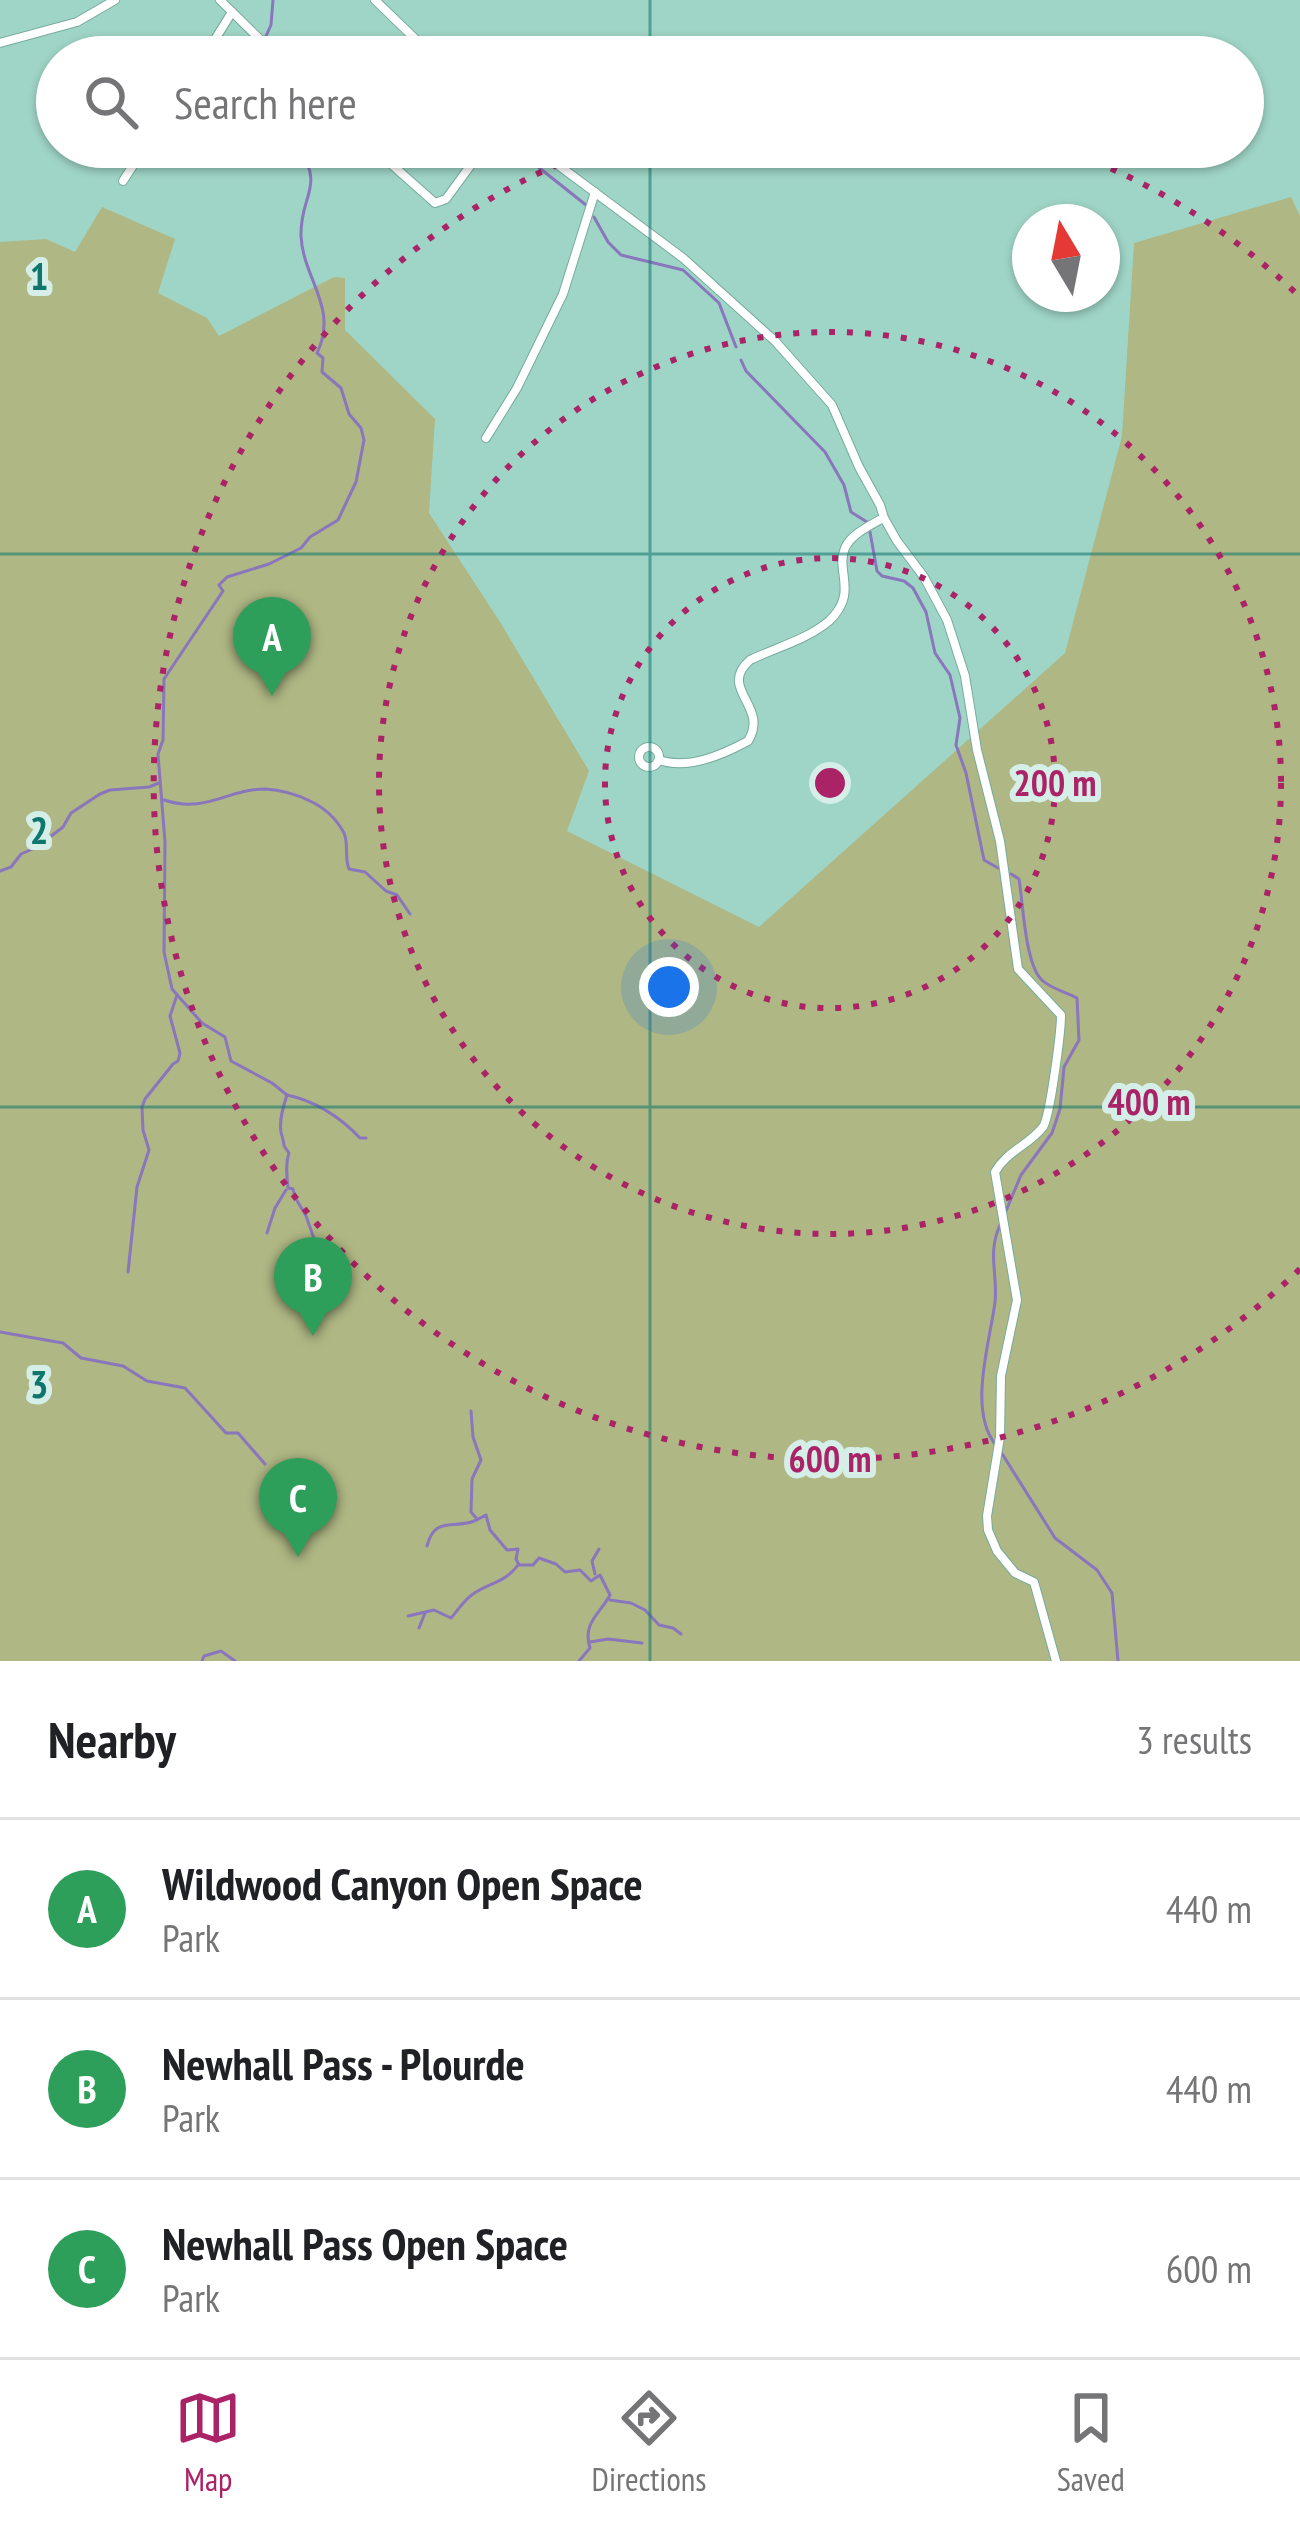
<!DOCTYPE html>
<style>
body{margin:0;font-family:"PT Sans Narrow",sans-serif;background:#f6f6f6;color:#202124}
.compass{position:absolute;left:1012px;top:204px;width:108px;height:108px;border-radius:50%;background:#fff;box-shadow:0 3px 9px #0004;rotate:350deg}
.you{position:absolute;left:669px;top:987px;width:42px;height:42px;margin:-30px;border:9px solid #fff;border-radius:50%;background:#1a73e8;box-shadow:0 0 0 18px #1a73e833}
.badge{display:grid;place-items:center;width:78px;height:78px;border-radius:50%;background:#ab2367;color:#fff;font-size:39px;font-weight:700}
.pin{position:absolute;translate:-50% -99px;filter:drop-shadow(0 3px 6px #0008)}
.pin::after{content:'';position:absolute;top:63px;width:42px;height:36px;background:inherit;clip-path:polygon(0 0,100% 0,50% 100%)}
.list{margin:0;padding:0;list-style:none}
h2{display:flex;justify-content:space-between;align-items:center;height:156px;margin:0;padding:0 48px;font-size:51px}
h2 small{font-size:39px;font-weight:400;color:#757577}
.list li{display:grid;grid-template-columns:78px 1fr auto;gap:36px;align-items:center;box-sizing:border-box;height:180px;padding:0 48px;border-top:3px solid #e0e0e0}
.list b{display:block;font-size:45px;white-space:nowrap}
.list p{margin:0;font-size:39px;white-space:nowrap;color:#757577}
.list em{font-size:39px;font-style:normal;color:#757577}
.icon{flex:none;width:66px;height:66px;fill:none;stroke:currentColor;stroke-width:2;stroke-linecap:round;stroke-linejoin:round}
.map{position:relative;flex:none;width:1300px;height:1661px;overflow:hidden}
.search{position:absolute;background:#fff;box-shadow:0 3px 9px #0004;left:36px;right:36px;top:36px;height:132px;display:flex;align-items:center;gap:30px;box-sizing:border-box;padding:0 42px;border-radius:66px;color:#757577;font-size:45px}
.sheet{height:696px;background:#fff}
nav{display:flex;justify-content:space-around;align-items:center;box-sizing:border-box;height:168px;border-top:3px solid #e0e0e0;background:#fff;font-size:33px;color:#757577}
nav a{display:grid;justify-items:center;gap:6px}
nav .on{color:#ab2367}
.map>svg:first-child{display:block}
.green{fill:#afb784}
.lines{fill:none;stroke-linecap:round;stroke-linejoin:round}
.stream{stroke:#8976bc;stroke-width:3}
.minor-casing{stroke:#76ab9d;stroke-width:10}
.minor{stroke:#fff;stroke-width:8}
.grid{fill:none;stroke:#0f766e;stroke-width:3;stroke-opacity:0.55}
.ring{fill:none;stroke:#ab2367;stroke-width:6;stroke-dasharray:6 12}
.grid-label{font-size:39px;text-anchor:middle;font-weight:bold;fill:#0f766e;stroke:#d5efe8;stroke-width:12;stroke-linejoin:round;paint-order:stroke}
.centre{fill:#ab2367;stroke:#d5efe8;stroke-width:6}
.ring-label{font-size:36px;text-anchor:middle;font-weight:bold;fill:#ab2367;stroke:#d5efe8;stroke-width:12;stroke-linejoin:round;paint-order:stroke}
</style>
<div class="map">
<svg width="1300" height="1661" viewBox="0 0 1300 1661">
<rect width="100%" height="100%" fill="#9fd5c6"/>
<path class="green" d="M1291,197L1300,216V1661H0V242L46,239L75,252L102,207L175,239L158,293L207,318L219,336L334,277L345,278V330L435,419L429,513L500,622L589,771L567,831L759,927L1065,653L1122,436L1134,243Z"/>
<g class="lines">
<g class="stream">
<path d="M266,36L271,25L273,0"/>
<path d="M258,57L261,46"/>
<path d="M299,147C325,189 300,194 301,236C303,279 339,308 317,353L323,358L322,372L341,388L349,414L361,428L364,440L356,482L338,520L310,537L301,548L269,564L227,577L219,585L223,591L164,679L163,740L158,754L165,842L164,952L172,989L202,1023L225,1037L231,1061L272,1083L287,1095C283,1107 279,1120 281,1132C282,1137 284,1141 284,1146L289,1153C285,1164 287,1177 288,1188L293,1189C295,1202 301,1205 306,1216C312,1232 317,1247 321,1264"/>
<path d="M513,147L586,205"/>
<path d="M594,217L608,242L621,255L683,270L719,303L736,347"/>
<path d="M741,360L746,371L825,452L844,485L851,512L867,522"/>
<path d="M870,532L877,571L882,576L904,581L913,588L926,612L935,653L950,675L960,718L956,745L966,773L984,860L998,868"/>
<path d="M164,800C206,814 227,789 265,789C281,790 296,794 310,801C325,808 336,818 344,833C349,845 344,856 349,869L365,872L386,891L397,895L410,914"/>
<path d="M0,871L11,867L21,854L37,847L63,827L71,813L100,794L110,790L149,787L159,783"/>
<path d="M287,1095C315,1101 340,1117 360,1138H366"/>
<path d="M1006,1211L1021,1175L1052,1133L1060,1109L1064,1067L1079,1040L1077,998C1066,992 1052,989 1043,981C1025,967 1023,902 1019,879L1011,874"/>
<path d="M267,1233L275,1208L286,1190"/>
<path d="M128,1272L137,1187L149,1150L143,1130L142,1107L145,1099L173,1064L178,1061L180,1053L170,1016L177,995"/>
<path d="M0,1332L63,1343L81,1358L123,1366L147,1381L185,1388L226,1433H238L265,1464"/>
<path d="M471,1411L473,1437L481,1460L472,1479L471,1512L477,1519"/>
<path d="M995,1444C968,1409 990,1342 995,1302C998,1273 987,1254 1000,1225"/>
<path d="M1001,1452L1055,1538L1097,1570L1112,1593L1118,1661"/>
<path d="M427,1546C434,1520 446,1527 467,1523C474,1522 480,1518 486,1515L490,1530L507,1550L518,1549L516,1559L519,1565H533L539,1558L556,1564L565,1572L580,1570L591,1581L600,1575L610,1595C600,1614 582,1623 590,1648L579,1661"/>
<path d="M595,1574L592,1561L599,1549"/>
<path d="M610,1600L631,1603L645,1610L659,1625L673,1628L681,1634"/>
<path d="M408,1616L434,1610L451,1618C458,1610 464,1600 473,1594C489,1583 506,1582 518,1565"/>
<path d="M419,1628L425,1613"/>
<path d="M590,1642L608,1639L642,1643"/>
<path d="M202,1661L204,1656L221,1651L235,1661"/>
</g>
<defs>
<g id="minor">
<path d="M220,0L278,57"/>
<path d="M375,0L434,57"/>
<path d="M0,43L77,22L115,0"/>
<path d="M204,57L232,12"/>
<path d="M372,147L435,203L446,199L484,147"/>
<path d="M534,147L683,258L775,341L832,405L859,467L880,505L884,518L897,541L924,577L947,620L965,676L977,750L1000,841L1018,969L1061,1015C1061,1032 1050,1117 1043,1127C1029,1145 1007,1151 995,1172L1017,1300L1001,1376L1000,1437L987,1516L988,1530L997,1551L1015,1573L1034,1582L1056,1661"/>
<path d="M123,181L145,147"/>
<path d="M486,438L517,388L563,294L595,192"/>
<circle cx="649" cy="757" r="10"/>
<path d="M659,760C688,770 722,755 748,741C770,706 717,689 750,660C775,648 808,639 829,621C859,593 835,571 845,548C851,534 871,525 883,518"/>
</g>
</defs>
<use href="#minor" class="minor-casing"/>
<use href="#minor" class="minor"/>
</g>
<path class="grid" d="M650,0V57M650,147V1661M0,554H1300M0,1107H1300"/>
<g class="ring">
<circle cx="830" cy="783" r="225"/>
<circle cx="830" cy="783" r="451"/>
<path d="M1300 1269A676 676 0 1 1 599 148M1061 148A676 676 0 0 1 1300 297"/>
</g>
<g class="grid-label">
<text x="39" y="290">1</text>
<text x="39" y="844">2</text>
<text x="39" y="1398">3</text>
</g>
<circle cx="830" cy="783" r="18" class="centre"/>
<g class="ring-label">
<text x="1055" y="796">200 m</text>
<text x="1149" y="1115">400 m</text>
<text x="830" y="1472">600 m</text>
</g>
</svg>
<svg class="compass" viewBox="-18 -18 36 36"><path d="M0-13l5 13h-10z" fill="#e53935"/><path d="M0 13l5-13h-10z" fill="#757577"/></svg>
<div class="you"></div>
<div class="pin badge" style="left:272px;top:696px;background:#2e9e5b">A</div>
<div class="pin badge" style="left:313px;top:1336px;background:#2e9e5b">B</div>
<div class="pin badge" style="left:298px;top:1557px;background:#2e9e5b">C</div>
<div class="search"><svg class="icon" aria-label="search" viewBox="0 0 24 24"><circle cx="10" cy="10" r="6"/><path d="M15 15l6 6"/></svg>Search here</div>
</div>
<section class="sheet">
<h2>Nearby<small>3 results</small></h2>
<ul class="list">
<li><span class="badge" style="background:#2e9e5b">A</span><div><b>Wildwood Canyon Open Space</b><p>Park</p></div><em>440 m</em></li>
<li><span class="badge" style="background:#2e9e5b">B</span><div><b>Newhall Pass - Plourde</b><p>Park</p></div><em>440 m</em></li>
<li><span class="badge" style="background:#2e9e5b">C</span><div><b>Newhall Pass Open Space</b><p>Park</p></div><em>600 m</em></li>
</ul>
</section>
<nav>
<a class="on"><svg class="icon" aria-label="map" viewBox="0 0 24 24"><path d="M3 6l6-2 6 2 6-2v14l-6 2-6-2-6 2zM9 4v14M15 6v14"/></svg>Map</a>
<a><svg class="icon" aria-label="directions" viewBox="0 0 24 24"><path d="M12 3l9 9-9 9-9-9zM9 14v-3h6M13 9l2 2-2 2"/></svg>Directions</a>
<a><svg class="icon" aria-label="saved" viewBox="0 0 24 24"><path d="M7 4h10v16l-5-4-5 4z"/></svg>Saved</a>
</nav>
